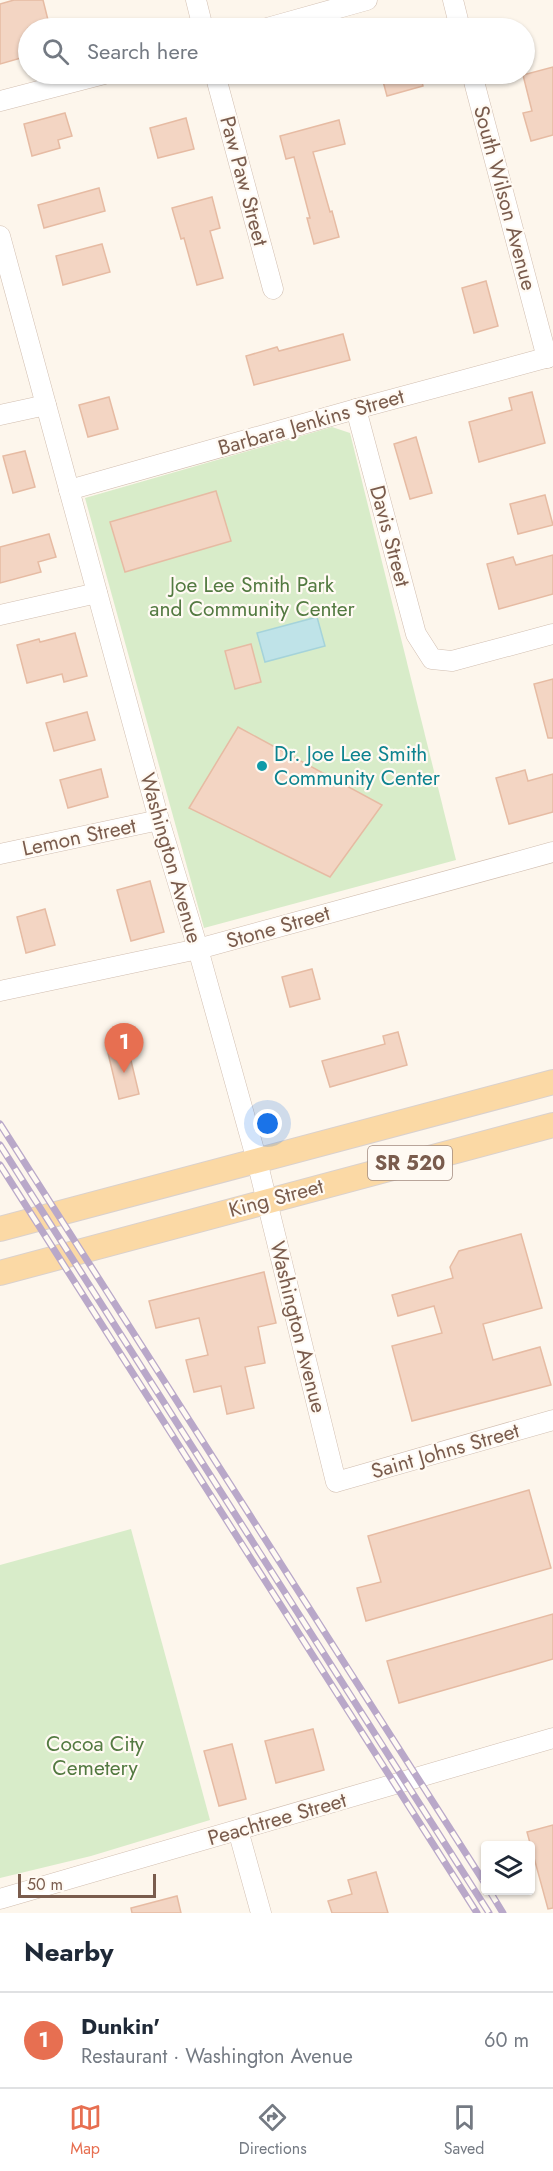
<!DOCTYPE html>
<meta charset="utf-8">
<style>
body{margin:0;font-family:Jost,sans-serif;background:#f6f6f7;color:#1f2937}
.controls{position:absolute;right:18px;bottom:18px;display:grid;overflow:hidden;border-radius:6px;box-shadow:0 2px 4px #0004}
.controls button{width:54px;height:54px;display:grid;place-items:center;padding:0;border:0;border-bottom:2px solid #e0e1e3;background:#fff;color:#1f2937;font:30px sans-serif}
.scale{position:absolute;left:18px;bottom:15px;width:138px;box-sizing:border-box;padding-left:6px;border:3px solid #7a5c4d;border-top:0;font-size:16px;line-height:21px;white-space:nowrap;color:#7a5c4d;-webkit-text-stroke:4px #fffaf3;paint-order:stroke}
.you{position:absolute;left:268px;top:1124px;width:21px;height:21px;margin:-15px;border:4px solid #fff;border-radius:50%;background:#1a73e8;box-shadow:0 0 0 9px #1a73e833}
.badge{display:grid;place-items:center;width:39px;height:39px;border-radius:50%;background:#e76f51;color:#fff;font-size:20px;font-weight:700}
.pin{position:absolute;translate:-50% -50px;filter:drop-shadow(0 2px 3px #0008)}
.pin::after{content:'';position:absolute;top:32px;width:21px;height:18px;background:inherit;clip-path:polygon(0 0,100% 0,50% 100%)}
.list{margin:0;padding:0;list-style:none}
h2{display:flex;justify-content:space-between;align-items:center;height:78px;margin:0;padding:0 24px;font-size:26px}
h2 small{font-size:20px;font-weight:400;color:#747a83}
.list li{display:grid;grid-template-columns:39px 1fr auto;gap:18px;align-items:center;box-sizing:border-box;height:96px;padding:0 24px;border-top:2px solid #e0e1e3}
.list b{display:block;font-size:22px;white-space:nowrap}
.list p{margin:0;font-size:20px;white-space:nowrap;color:#747a83}
.list em{font-size:20px;font-style:normal;color:#747a83}
.icon{flex:none;width:33px;height:33px;fill:none;stroke:currentColor;stroke-width:2;stroke-linecap:round;stroke-linejoin:round}
.map{position:relative;flex:none;width:553px;height:1913px;overflow:hidden}
.search{position:absolute;background:#fff;box-shadow:0 2px 4px #0004;left:18px;right:18px;top:18px;height:66px;display:flex;align-items:center;gap:15px;box-sizing:border-box;padding:0 21px;border-radius:33px;color:#747a83;font-size:22px}
.sheet{height:174px;background:#fff}
nav{display:flex;justify-content:space-around;align-items:center;box-sizing:border-box;height:84px;border-top:2px solid #e0e1e3;background:#fff;font-size:16px;color:#747a83}
nav a{display:grid;justify-items:center;gap:3px}
nav .on{color:#e76f51}
.map>svg:first-child{display:block}
.green{fill:#d8ecc9}
.water{fill:#bfe3e8;stroke:#a5d3da;stroke-width:1.5}
.building{fill:#f3d5c3;stroke:#e6bba3;stroke-width:1.5}
.lines{fill:none;stroke-linecap:round;stroke-linejoin:round}
.minor-casing{stroke:#d1beb0;stroke-width:21}
.major-casing{stroke:#dad1cd;stroke-width:26}
.minor{stroke:#fff;stroke-width:20}
.major{stroke:#fbd9a5;stroke-width:24}
.rail-casing{stroke:#b9a8c9;stroke-width:7}
.rail{stroke:#fffaf3;stroke-width:4.5;stroke-dasharray:14;stroke-linecap:butt}
.culture-dot{fill:#0f9aa8;stroke:#fffaf3;stroke-width:2}
.labels{text-anchor:middle;dominant-baseline:central;stroke-width:4.5;stroke-linejoin:round;paint-order:stroke}
.shield{fill:#fffaf3;stroke:#a28b7f;stroke-width:1.5}
.shield-label{font-size:20px;font-weight:bold;fill:#7a5c4d}
.street-label{font-size:21px;fill:#7a5c4d;stroke:#fffaf3}
.park-label{font-size:21px;fill:#537a41;stroke:#fffaf3}
.culture-label{font-size:21px;fill:#0d838f;stroke:#fffaf3;text-anchor:start}
</style>
<div class="map">
<svg width="553" height="1913" viewBox="0 0 553 1913">
<rect width="100%" height="100%" fill="#fdf6ec"/>
<g class="green">
<path d="M332,427L350,433L456,860L204,928L85,498Z"/>
<path d="M131,1529L210,1820L91,1856L0,1878V1565Z"/>
</g>
<path class="water" d="M317,617L325,646L265,662L257,633Z"/>
<g class="building">
<path d="M14,0H43L50,28H28V56L0,64V4Z"/>
<path d="M553,67V135L531,141L523,113L532,111L523,75Z"/>
<path d="M381,74H420L423,86L387,96Z"/>
<path d="M65,113L72,136L58,140L60,148L32,156L24,124Z"/>
<path d="M186,118L194,149L158,158L150,128Z"/>
<path d="M339,120L345,144L313,152L330,212L332,211L339,237L314,244L307,218H310L294,157L286,159L280,136Z"/>
<path d="M99,188L105,211L44,228L38,205Z"/>
<path d="M212,197L220,228L210,231L223,278L197,285L184,238L181,239L172,208Z"/>
<path d="M102,244L110,272L63,285L56,256Z"/>
<path d="M486,281L498,326L474,333L462,288Z"/>
<path d="M343,334L350,360L254,385L246,356L277,347L279,351Z"/>
<path d="M532,392L545,443L479,462L469,422L512,410L509,398Z"/>
<path d="M109,397L118,429L88,437L79,405Z"/>
<path d="M416,437L432,493L410,499L394,444Z"/>
<path d="M25,451L35,487L13,493L3,456Z"/>
<path d="M216,491L231,541L125,572L110,522Z"/>
<path d="M545,495L553,525L518,534L510,504Z"/>
<path d="M49,534L56,557L38,562L41,572L0,583V547Z"/>
<path d="M553,555V594L499,609L487,564L513,557L516,565Z"/>
<path d="M75,633L87,676L64,682L62,674L27,683L17,645L39,639L40,642Z"/>
<path d="M251,644L261,682L235,689L225,651Z"/>
<path d="M553,679V738H548L534,684Z"/>
<path d="M87,712L95,740L54,751L46,723Z"/>
<path d="M238,727L382,805L330,877L189,808Z"/>
<path d="M101,769L108,797L68,808L60,780Z"/>
<path d="M525,770L528,781L553,774V812L509,824L496,778Z"/>
<path d="M150,881L164,932L131,941L117,890Z"/>
<path d="M45,909L55,945L26,953L17,917Z"/>
<path d="M312,969L320,999L290,1007L282,977Z"/>
<path d="M398,1032L407,1065L330,1087L322,1061L385,1044L383,1036Z"/>
<path d="M128,1048L139,1094L119,1099L108,1053Z"/>
<path d="M521,1234L542,1308L483,1324L493,1360L540,1347L551,1385L412,1421L392,1346L442,1333L434,1306L398,1316L392,1295L453,1278L450,1267L459,1251Z"/>
<path d="M264,1272L276,1323L258,1327L265,1363L245,1367L254,1408L227,1414L221,1386L194,1392L186,1360L208,1355L199,1318L156,1328L149,1301Z"/>
<path d="M529,1490L551,1568L366,1621L357,1588L381,1582L368,1536Z"/>
<path d="M553,1614V1659L399,1703L387,1661Z"/>
<path d="M313,1729L324,1770L276,1783L265,1741Z"/>
<path d="M232,1744L246,1799L219,1806L204,1751Z"/>
<path d="M553,1825V1908L548,1909L527,1832Z"/>
<path d="M376,1872L388,1913H332L328,1901L352,1894L348,1880Z"/>
<path d="M177,1896L181,1913H132L131,1908Z"/>
</g>
<g class="lines">
<defs>
<g id="minor">
<path d="M196,0L203,28"/>
<path d="M453,0L460,28"/>
<path d="M267,28L367,0"/>
<path d="M215,74L273,289"/>
<path d="M472,74L547,358"/>
<path d="M0,101L104,74"/>
<path d="M0,236L159,820L198,949L257,1161L336,1482L553,1420"/>
<path d="M356,409L416,634L432,659L452,661L553,634"/>
<path d="M0,415L46,405"/>
<path d="M69,490L356,409L553,356"/>
<path d="M0,615L97,593"/>
<path d="M0,854L159,820"/>
<path d="M0,991L198,949L553,852"/>
<path d="M238,1830L261,1913"/>
<path d="M0,1899L553,1738"/>
</g>
<g id="major">
<path d="M0,1229L553,1082"/>
<path d="M0,1273L553,1125"/>
</g>
</defs>
<use href="#minor" class="minor-casing"/>
<use href="#major" class="major-casing"/>
<use href="#minor" class="minor"/>
<use href="#major" class="major"/>
<defs>
<g id="rail">
<path d="M0,1124L486,1885"/>
<path d="M0,1145L489,1913"/>
<path d="M0,1165L477,1913"/>
<path d="M489,1890L503,1913"/>
</g>
</defs>
<use href="#rail" class="rail-casing"/>
<use href="#rail" class="rail"/>
</g>
<circle class="culture-dot" cx="262" cy="766" r="6"/>
<g class="labels">
<rect class="shield" x="368" y="1146" width="84" height="34" rx="4.5"/>
<g class="shield-label">
<text x="410" y="1163">SR 520</text>
</g>
<g class="street-label">
<text transform="translate(244 181) rotate(75)">Paw Paw Street</text>
<text transform="translate(505 198) rotate(75)">South Wilson Avenue</text>
<text transform="translate(311 422) rotate(-16)">Barbara Jenkins Street</text>
<text transform="translate(390 536) rotate(75)">Davis Street</text>
<text transform="translate(79 837) rotate(-12)">Lemon Street</text>
<text transform="translate(171 858) rotate(74)">Washington Avenue</text>
<text transform="translate(278 927) rotate(-16)">Stone Street</text>
<text transform="translate(276 1198) rotate(-15)">King Street</text>
<text transform="translate(298 1327) rotate(76)">Washington Avenue</text>
<text transform="translate(445 1451) rotate(-16)">Saint Johns Street</text>
<text transform="translate(277 1819) rotate(-16)">Peachtree Street</text>
</g>
<g class="park-label">
<text x="252" y="585">Joe Lee Smith Park<tspan x="252" dy="24">and Community Center</tspan></text>
<text x="95" y="1744">Cocoa City<tspan x="95" dy="24">Cemetery</tspan></text>
</g>
<g class="culture-label">
<text x="274" y="754">Dr. Joe Lee Smith<tspan x="274" dy="24">Community Center</tspan></text>
</g>
</g>
</svg>
<div class="controls">
<button><svg class="icon" aria-label="layers" viewBox="0 0 24 24"><path d="M12 4l9 5-9 5-9-5zM3 14l9 5 9-5"/></svg></button>
</div>
<div class="scale">50 m</div>
<div class="you"></div>
<div class="pin badge" style="left:124px;top:1073px">1</div>
<div class="search"><svg class="icon" aria-label="search" viewBox="0 0 24 24"><circle cx="10" cy="10" r="6"/><path d="M15 15l6 6"/></svg>Search here</div>
</div>
<section class="sheet">
<h2>Nearby<small></small></h2>
<ul class="list">
<li><span class="badge">1</span><div><b>Dunkin'</b><p>Restaurant · Washington Avenue</p></div><em>60 m</em></li>
</ul>
</section>
<nav>
<a class="on"><svg class="icon" aria-label="map" viewBox="0 0 24 24"><path d="M3 6l6-2 6 2 6-2v14l-6 2-6-2-6 2zM9 4v14M15 6v14"/></svg>Map</a>
<a><svg class="icon" aria-label="directions" viewBox="0 0 24 24"><path d="M12 3l9 9-9 9-9-9zM9 14v-3h6M13 9l2 2-2 2"/></svg>Directions</a>
<a><svg class="icon" aria-label="saved" viewBox="0 0 24 24"><path d="M7 4h10v16l-5-4-5 4z"/></svg>Saved</a>
</nav>
